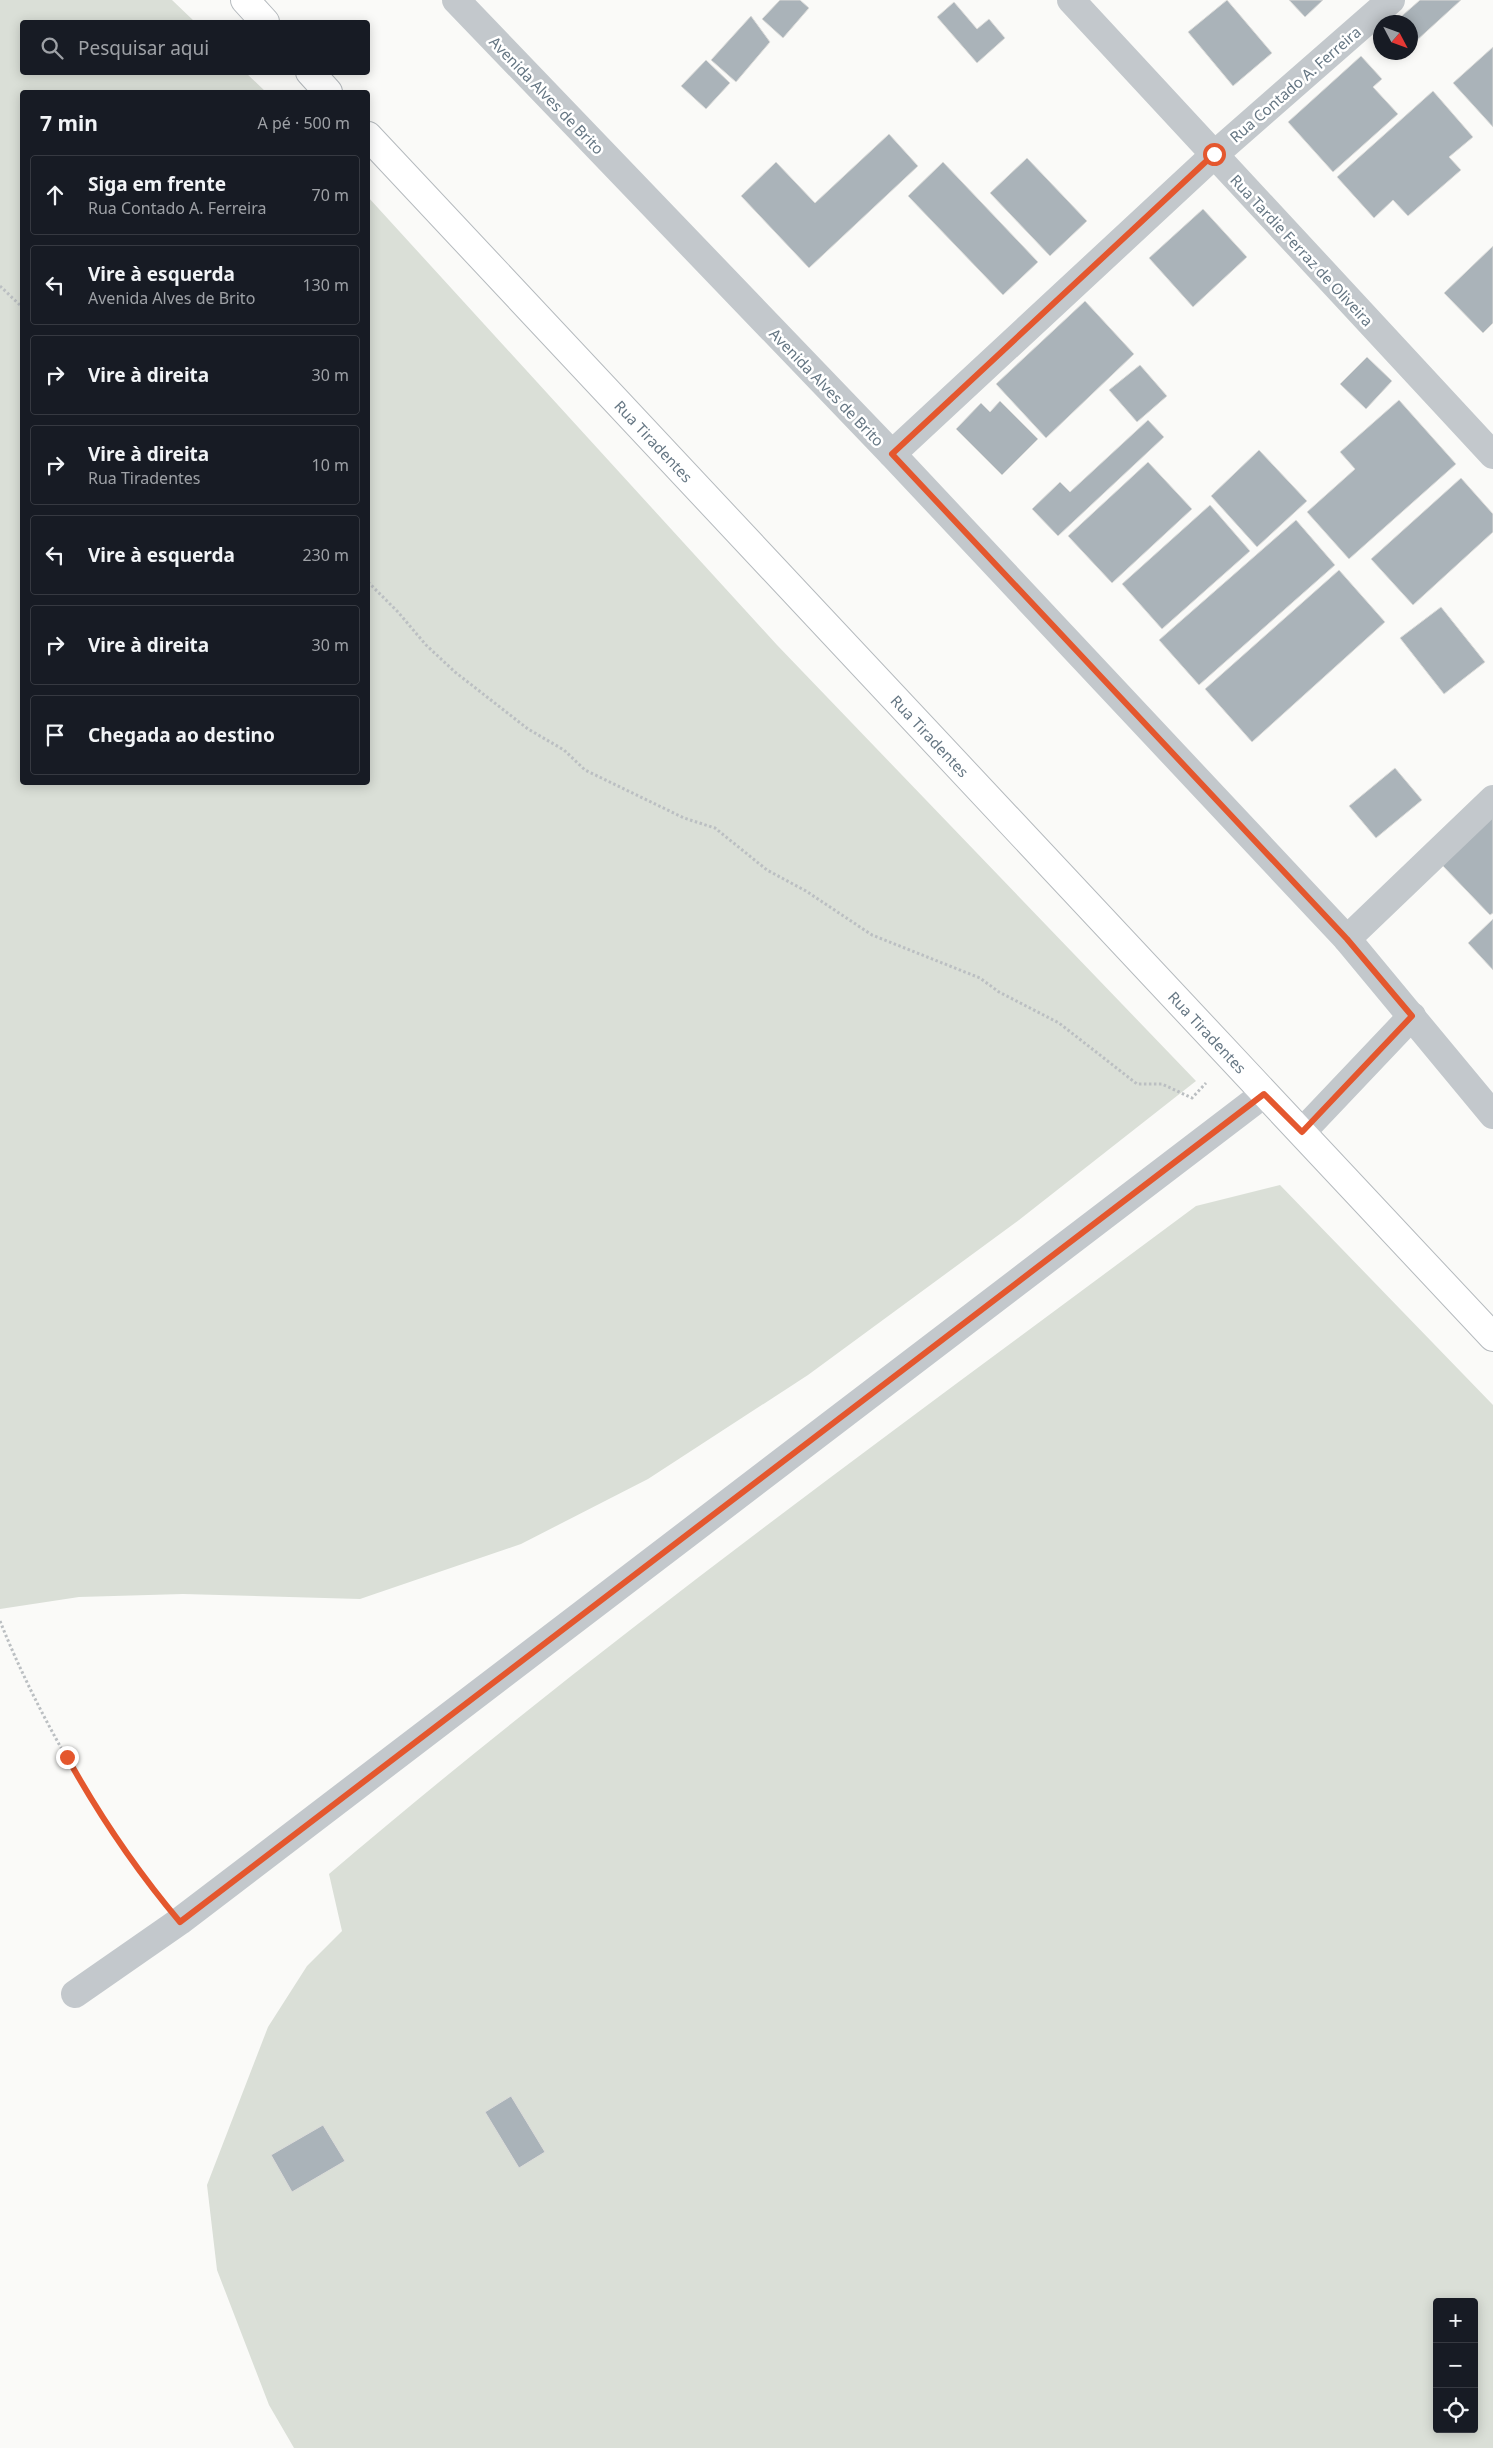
<!DOCTYPE html>
<html lang="pt">
<meta charset="utf-8">
<style>
body{margin:0;font-family:"Noto Sans",sans-serif;background:#20242c;color:#f1f3f6}
.controls{position:absolute;right:15px;bottom:15px;display:grid;overflow:hidden;border-radius:5px;box-shadow:0 2px 12px #0003}
.controls button{width:45px;height:45px;display:grid;place-items:center;padding:0;border:0;border-bottom:1px solid #363941;background:#171b24;color:#f1f3f6;font:25px sans-serif}
.compass{position:absolute;left:1373px;top:15px;width:45px;height:45px;border-radius:50%;background:#171b24;box-shadow:0 2px 12px #0003;rotate:131deg}
.stop{position:absolute;width:15px;height:15px;margin:-11px;border:4px solid #e4572e;border-radius:50%;background:#fff}
.stop.end{background:#e4572e;border-color:#fff;box-shadow:0 1px 5px #0008}
.list{margin:0;padding:0;list-style:none}
h2{display:flex;justify-content:space-between;align-items:center;height:65px;margin:0;padding:0 20px;font-size:21px}
h2 small{font-size:16px;font-weight:400;color:#9ea1a6}
.list li{display:grid;grid-template-columns:32px 1fr auto;gap:15px;align-items:center;box-sizing:border-box;height:80px;margin:0 10px 10px;padding:0 10px;border:1px solid #363941;border-radius:5px}
.list b{display:block;font-size:19px;white-space:nowrap}
.list p{margin:0;font-size:16px;white-space:nowrap;color:#9ea1a6}
.list em{font-size:16px;font-style:normal;color:#9ea1a6}
.icon{flex:none;width:28px;height:28px;fill:none;stroke:currentColor;stroke-width:2;stroke-linecap:round;stroke-linejoin:round}
.map{position:relative;flex:none;width:1493px;height:2448px;overflow:hidden}
.search{position:absolute;background:#171b24;box-shadow:0 2px 12px #0003;left:20px;top:20px;width:350px;height:55px;display:flex;align-items:center;gap:12px;box-sizing:border-box;padding:0 18px;border-radius:5px;color:#9ea1a6;font-size:19px}
.panel{position:absolute;background:#171b24;box-shadow:0 2px 12px #0003;left:20px;top:90px;width:350px;height:695px;border-radius:5px}
.map>svg:first-child{display:block}
.green{fill:#dadfd7;fill-rule:evenodd}
.building{fill:#aab3b9;stroke:#dcdcda}
.lines{fill:none;stroke-linecap:round;stroke-linejoin:round}
.major-casing{stroke:#b5babe;stroke-width:30}
.path{stroke:#bbbfc2;stroke-width:3;stroke-dasharray:2.5 2.5;stroke-linecap:butt}
.minor{stroke:#c3c8cc;stroke-width:28}
.major{stroke:#fff;stroke-width:28}
.route{stroke:#e4572e;stroke-width:6}
.labels{text-anchor:middle;dominant-baseline:central;stroke-width:5;stroke-linejoin:round;paint-order:stroke}
.street-label{font-size:15px;fill:#657683;stroke:#fff}
</style>
<div class="map">
<svg width="1493" height="2448" viewBox="0 0 1493 2448">
<rect width="100%" height="100%" fill="#fafaf8"/>
<g class="green">
<path d="M0,0H172L195,22H22V72L246,73L266,92H22V782H368V197L777,645L1196,1081L1019,1220L808,1375L648,1479L521,1544L360,1599L183,1594L79,1597L0,1609Z"/>
<path d="M1280,1185L1493,1405V2448H294L269,2405L217,2270L207,2185L268,2027L307,1966L342,1931L329,1874C607,1637 903,1424 1196,1206ZM1437,2302H1474V2429H1437Z"/>
</g>
<g class="building">
<path d="M780,0H800L809,8L783,38L762,19Z"/>
<path d="M1227,0L1272,53L1233,86L1188,32Z"/>
<path d="M1289,0H1323L1305,17Z"/>
<path d="M1420,0H1461L1415,42L1410,39V22H1395Z"/>
<path d="M954,2L977,29L989,19L1005,38L977,63L937,17Z"/>
<path d="M751,16L770,42L736,82L711,60Z"/>
<path d="M1493,47V127L1453,83Z"/>
<path d="M1361,56L1382,79L1373,87L1398,114L1333,172L1288,122Z"/>
<path d="M706,60L730,83L706,109L681,86Z"/>
<path d="M1433,91L1473,137L1449,157L1461,170L1408,216L1393,200L1374,218L1337,177Z"/>
<path d="M889,134L918,166L809,268L741,196L776,162L815,203Z"/>
<path d="M1027,158L1087,221L1050,256L990,193Z"/>
<path d="M943,162L1038,262L1003,295L908,196Z"/>
<path d="M1203,209L1247,257L1193,307L1149,258Z"/>
<path d="M1493,246V323L1483,333L1444,293Z"/>
<path d="M1085,301L1134,354L1046,438L996,384Z"/>
<path d="M1367,357L1392,381L1366,409L1340,384Z"/>
<path d="M1140,365L1167,396L1137,422L1109,390Z"/>
<path d="M1399,400L1456,464L1349,559L1307,512L1355,469L1340,452Z"/>
<path d="M1000,401L1038,439L1002,475L956,429L981,403L990,412Z"/>
<path d="M1148,420L1164,437L1058,536L1032,509L1060,482L1070,492Z"/>
<path d="M1259,450L1307,501L1257,547L1211,496Z"/>
<path d="M1148,462L1192,509L1112,583L1068,536Z"/>
<path d="M1461,478L1493,514V532L1413,605L1371,559Z"/>
<path d="M1210,505L1250,551L1162,629L1122,584Z"/>
<path d="M1296,520L1335,565L1199,685L1159,640Z"/>
<path d="M1339,570L1385,622L1252,742L1205,689Z"/>
<path d="M1441,607L1485,662L1444,694L1400,638Z"/>
<path d="M1395,768L1422,800L1376,838L1349,806Z"/>
<path d="M1493,816V913L1490,915L1442,865Z"/>
<path d="M1493,919V970L1468,943Z"/>
<path d="M511,2096L545,2152L519,2168L485,2112Z"/>
<path d="M323,2125L345,2161L292,2192L271,2155Z"/>
</g>
<g class="lines">
<defs>
<g id="major">
<path d="M245,0L265,22"/>
<path d="M310,72L328,92"/>
<path id="s1" d="M368,136L1493,1337"/>
</g>
</defs>
<use href="#major" class="major-casing"/>
<g class="path">
<path d="M0,286L22,307"/>
<path d="M368,582L398,612L426,645L455,672L528,729L564,750L585,770L684,818L715,828L767,870L806,891L872,935L980,978L999,992L1059,1023L1137,1084H1162L1192,1098L1206,1083"/>
<path d="M0,1621C38,1716 95,1813 158,1894"/>
</g>
<g class="minor">
<path d="M456,0L892,454L1347,939L1493,1115"/>
<path d="M1071,0L1493,455"/>
<path d="M892,454L1214,155L1391,0"/>
<path d="M1347,939L1493,799"/>
<path d="M1302,1132L1412,1016"/>
<path d="M75,1994L180,1921L1264,1094"/>
</g>
<use href="#major" class="major"/>
</g>
<g class="lines">
<path class="route" d="M67,1757C99,1815 137,1871 180,1922L1264,1094L1302,1132L1412,1016L1347,939L892,454L1214,154"/>
</g>
<g class="labels">
<g class="street-label">
<text transform="translate(1295 84) rotate(-41)">Rua Contado A. Ferreira</text>
<text transform="translate(547 95) rotate(46)">Avenida Alves de Brito</text>
<text transform="translate(1302 250) rotate(47)">Rua Tardie Ferraz de Oliveira</text>
<text transform="translate(827 387) rotate(46)">Avenida Alves de Brito</text>
<text stroke="none"><textPath href="#s1" startOffset="418">Rua Tiradentes</textPath></text>
<text stroke="none"><textPath href="#s1" startOffset="822">Rua Tiradentes</textPath></text>
<text stroke="none"><textPath href="#s1" startOffset="1228">Rua Tiradentes</textPath></text>
</g>
</g>
</svg>
<div class="controls">
<button>+</button>
<button>−</button>
<button><svg class="icon" aria-label="locate" viewBox="0 0 24 24"><circle cx="12" cy="12" r="6"/><path d="M12 2v4M12 18v4M2 12h4M18 12h4"/></svg></button>
</div>
<svg class="compass" viewBox="-18 -18 36 36"><path d="M0-13l5 13h-10z" fill="#e53935"/><path d="M0 13l5-13h-10z" fill="#9ea1a6"/></svg>
<div class="stop" style="left:1214px;top:154px"></div>
<div class="stop end" style="left:67px;top:1757px"></div>
<div class="search"><svg class="icon" aria-label="search" viewBox="0 0 24 24"><circle cx="10" cy="10" r="6"/><path d="M15 15l6 6"/></svg>Pesquisar aqui</div>
<section class="panel">
<h2>7 min<small>A pé · 500 m</small></h2>
<ul class="list">
<li><svg class="icon" aria-label="ahead" viewBox="0 0 24 24"><path d="M12 20V5M6 11l6-6 6 6"/></svg><div><b>Siga em frente</b><p>Rua Contado A. Ferreira</p></div><em>70 m</em></li>
<li><svg class="icon" aria-label="left" viewBox="0 0 24 24"><path d="M17 20v-9H6M10 6l-5 5 5 5"/></svg><div><b>Vire à esquerda</b><p>Avenida Alves de Brito</p></div><em>130 m</em></li>
<li><svg class="icon" aria-label="right" viewBox="0 0 24 24"><path d="M7 20v-9h11M14 6l5 5-5 5"/></svg><div><b>Vire à direita</b></div><em>30 m</em></li>
<li><svg class="icon" aria-label="right" viewBox="0 0 24 24"><path d="M7 20v-9h11M14 6l5 5-5 5"/></svg><div><b>Vire à direita</b><p>Rua Tiradentes</p></div><em>10 m</em></li>
<li><svg class="icon" aria-label="left" viewBox="0 0 24 24"><path d="M17 20v-9H6M10 6l-5 5 5 5"/></svg><div><b>Vire à esquerda</b></div><em>230 m</em></li>
<li><svg class="icon" aria-label="right" viewBox="0 0 24 24"><path d="M7 20v-9h11M14 6l5 5-5 5"/></svg><div><b>Vire à direita</b></div><em>30 m</em></li>
<li><svg class="icon" aria-label="arrive" viewBox="0 0 24 24"><path d="M6 21V4h12l-3 4 3 4H6"/></svg><div><b>Chegada ao destino</b></div></li>
</ul>
</section>
</div>
